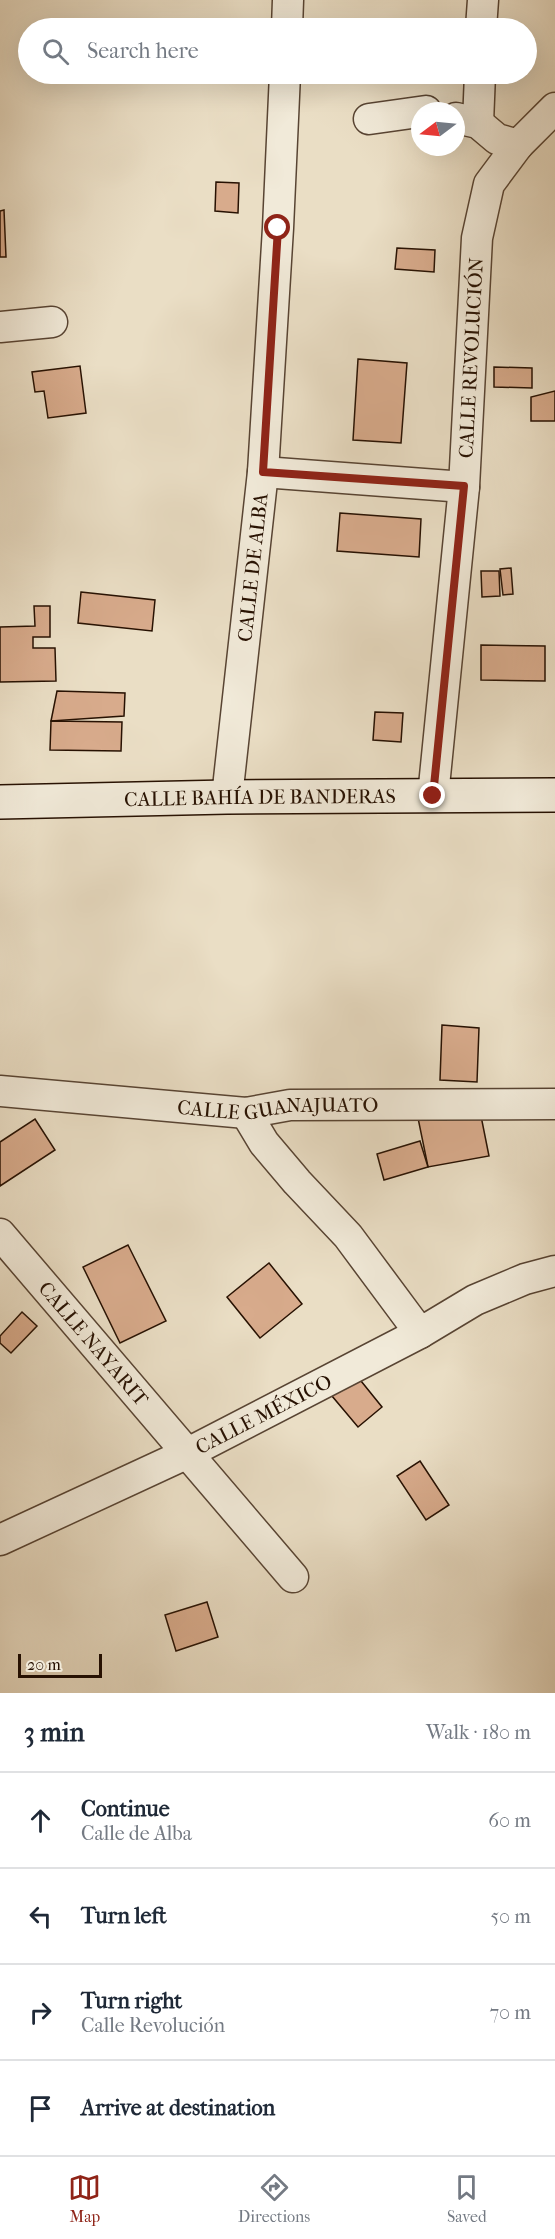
<!DOCTYPE html>
<meta charset="utf-8">
<style>
body{margin:0;font-family:"IM FELL French Canon",serif;background:#f6f6f7;color:#1f2937}
.compass{position:absolute;left:411px;top:102px;width:54px;height:54px;border-radius:50%;background:#fff;box-shadow:0 6px 24px #0002;rotate:254deg}
.scale{position:absolute;left:18px;bottom:15px;width:84px;box-sizing:border-box;padding-left:6px;border:3px solid #271102;border-top:0;font-size:16px;line-height:21px;white-space:nowrap;color:#271102;-webkit-text-stroke:4px #f1ead9;paint-order:stroke}
.stop{position:absolute;width:18px;height:18px;margin:-14px;border:4px solid #8f2418;border-radius:50%;background:#fff}
.stop.end{background:#8f2418;border-color:#fff;box-shadow:0 2px 6px #0008}
.list{margin:0;padding:0;list-style:none}
h2{display:flex;justify-content:space-between;align-items:center;height:78px;margin:0;padding:0 24px;font-size:26px}
h2 small{font-size:20px;font-weight:400;color:#747a83}
.list li{display:grid;grid-template-columns:39px 1fr auto;gap:18px;align-items:center;box-sizing:border-box;height:96px;padding:0 24px;border-top:2px solid #e0e1e3}
.list b{display:block;font-size:22px;white-space:nowrap}
.list p{margin:0;font-size:20px;white-space:nowrap;color:#747a83}
.list em{font-size:20px;font-style:normal;color:#747a83}
.icon{flex:none;width:33px;height:33px;fill:none;stroke:currentColor;stroke-width:2;stroke-linecap:round;stroke-linejoin:round}
.map{position:relative;flex:none;width:555px;height:1693px;overflow:hidden}
.search{position:absolute;background:#fff;box-shadow:0 6px 24px #0002;left:18px;right:18px;top:18px;height:66px;display:flex;align-items:center;gap:15px;box-sizing:border-box;padding:0 21px;border-radius:33px;color:#747a83;font-size:22px}
.sheet{height:462px;background:#fff}
nav{display:flex;justify-content:space-around;align-items:center;box-sizing:border-box;height:84px;border-top:2px solid #e0e1e3;background:#fff;font-size:16px;color:#747a83}
nav a{display:grid;justify-items:center;gap:3px}
nav .on{color:#8f2418}
.map>svg:first-child{display:block}
.building{fill:#d8ab8c;stroke:#271102;stroke-width:1.5}
.lines{fill:none;stroke-linecap:round;stroke-linejoin:round}
.street-casing{stroke:#584433;stroke-width:33}
.secondary-casing{stroke:#271102;stroke-width:36}
.street{stroke:#f1ead9;stroke-width:30}
.secondary{stroke:#f1ead9;stroke-width:33}
.route{stroke:#8f2418;stroke-width:8}
.labels{text-anchor:middle;dominant-baseline:central;stroke-width:4.5;stroke-linejoin:round;paint-order:stroke}
.street-label{font-size:20px;fill:#271102;stroke:#f1ead9}
</style>
<div class="map">
<svg width="555" height="1693" viewBox="0 0 555 1693">
<rect width="100%" height="100%" fill="#eadec5"/>
<filter id="stains"><feTurbulence type="fractalNoise" baseFrequency=".00333" numOctaves="4"/><feColorMatrix values="0 0 0 0 .2 0 0 0 0 .09 0 0 0 0 .02 0 0 0 .5 -.17"/></filter>
<radialGradient id="worn" r=".72"><stop offset=".6" stop-color="#630" stop-opacity="0"/><stop offset="1" stop-color="#630" stop-opacity=".3"/></radialGradient>
<g class="building">
<path d="M216,182L239,183L238,213L215,211Z"/>
<path d="M4,210L6,257H0V211Z"/>
<path d="M397,248L435,250L434,272L395,269Z"/>
<path d="M358,359L407,363L401,443L353,440Z"/>
<path d="M80,366L86,413L48,418L44,391L35,392L32,372Z"/>
<path d="M494,367L532,368V388L494,387Z"/>
<path d="M555,391V421H531V397Z"/>
<path d="M340,513L421,519L419,557L337,551Z"/>
<path d="M511,568L513,594L503,595L500,569Z"/>
<path d="M481,571H499L500,596L482,597Z"/>
<path d="M81,592L155,600L152,631L78,623Z"/>
<path d="M34,606H50V637H33V648H55L56,681L0,682V627L35,626Z"/>
<path d="M481,645L545,646V681L481,680Z"/>
<path d="M57,691L125,693L124,716L51,721Z"/>
<path d="M375,712L403,713L401,742L373,740Z"/>
<path d="M51,721L122,722L121,751L50,750Z"/>
<path d="M442,1025L479,1028L477,1082L440,1080Z"/>
<path d="M479,1106L489,1156L428,1167L418,1118Z"/>
<path d="M35,1119L55,1150L0,1186V1142Z"/>
<path d="M420,1141L428,1167L384,1180L377,1154Z"/>
<path d="M128,1245L166,1321L120,1343L83,1267Z"/>
<path d="M269,1263L302,1304L260,1338L227,1297Z"/>
<path d="M22,1312L37,1326L11,1353L0,1343V1336Z"/>
<path d="M357,1376L382,1407L358,1427L332,1396Z"/>
<path d="M420,1461L449,1505L426,1520L397,1476Z"/>
<path d="M207,1602L218,1637L176,1651L165,1615Z"/>
</g>
<g class="lines">
<defs>
<g id="street">
<path d="M287,28L288,0"/>
<path d="M481,28L483,0"/>
<path d="M456,118L478,123L497,139L518,145L555,108"/>
<path d="M369,119L426,111"/>
<path d="M478,123L480,74"/>
<path d="M0,327L52,322"/>
<path d="M263,472L464,487"/>
<path id="s1" d="M433,796L464,487L477,238L489,184L518,145"/>
<path id="s2" d="M227,797L263,472L278,228L285,74"/>
<path id="s3" d="M0,1091L246,1113L290,1105L555,1104"/>
<path d="M246,1113L264,1143L297,1182L348,1236L420,1333"/>
<path id="s4" d="M0,1234L293,1577"/>
<path id="s5" d="M0,1540L188,1453L420,1333L475,1300L525,1279L555,1271"/>
</g>
<g id="secondary">
<path id="s6" d="M0,802L227,797L555,795"/>
</g>
</defs>
<use href="#street" class="street-casing"/>
<use href="#secondary" class="secondary-casing"/>
<use href="#street" class="street"/>
<use href="#secondary" class="secondary"/>
</g>
<g class="lines">
<path class="route" d="M278,228L263,472L464,486L433,796"/>
</g>
<g class="labels">
<g class="street-label">
<text stroke="none"><textPath href="#s1" startOffset="440">CALLE REVOLUCIÓN</textPath></text>
<text stroke="none"><textPath href="#s2" startOffset="231">CALLE DE ALBA</textPath></text>
<text stroke="none"><textPath href="#s6" startOffset="260">CALLE BAHÍA DE BANDERAS</textPath></text>
<text stroke="none"><textPath href="#s3" startOffset="279">CALLE GUANAJUATO</textPath></text>
<text stroke="none"><textPath href="#s4" startOffset="144">CALLE NAYARIT</textPath></text>
<text stroke="none"><textPath href="#s5" startOffset="292">CALLE MÉXICO</textPath></text>
</g>
</g>
<rect width="100%" height="100%" filter="url(#stains)"/>
<rect width="100%" height="100%" fill="url(#worn)"/>
</svg>
<svg class="compass" viewBox="-18 -18 36 36"><path d="M0-13l5 13h-10z" fill="#e53935"/><path d="M0 13l5-13h-10z" fill="#747a83"/></svg>
<div class="scale">20 m</div>
<div class="stop" style="left:278px;top:228px"></div>
<div class="stop end" style="left:433px;top:796px"></div>
<div class="search"><svg class="icon" aria-label="search" viewBox="0 0 24 24"><circle cx="10" cy="10" r="6"/><path d="M15 15l6 6"/></svg>Search here</div>
</div>
<section class="sheet">
<h2>3 min<small>Walk · 180 m</small></h2>
<ul class="list">
<li><svg class="icon" aria-label="ahead" viewBox="0 0 24 24"><path d="M12 20V5M6 11l6-6 6 6"/></svg><div><b>Continue</b><p>Calle de Alba</p></div><em>60 m</em></li>
<li><svg class="icon" aria-label="left" viewBox="0 0 24 24"><path d="M17 20v-9H6M10 6l-5 5 5 5"/></svg><div><b>Turn left</b></div><em>50 m</em></li>
<li><svg class="icon" aria-label="right" viewBox="0 0 24 24"><path d="M7 20v-9h11M14 6l5 5-5 5"/></svg><div><b>Turn right</b><p>Calle Revolución</p></div><em>70 m</em></li>
<li><svg class="icon" aria-label="arrive" viewBox="0 0 24 24"><path d="M6 21V4h12l-3 4 3 4H6"/></svg><div><b>Arrive at destination</b></div></li>
</ul>
</section>
<nav>
<a class="on"><svg class="icon" aria-label="map" viewBox="0 0 24 24"><path d="M3 6l6-2 6 2 6-2v14l-6 2-6-2-6 2zM9 4v14M15 6v14"/></svg>Map</a>
<a><svg class="icon" aria-label="directions" viewBox="0 0 24 24"><path d="M12 3l9 9-9 9-9-9zM9 14v-3h6M13 9l2 2-2 2"/></svg>Directions</a>
<a><svg class="icon" aria-label="saved" viewBox="0 0 24 24"><path d="M7 4h10v16l-5-4-5 4z"/></svg>Saved</a>
</nav>
